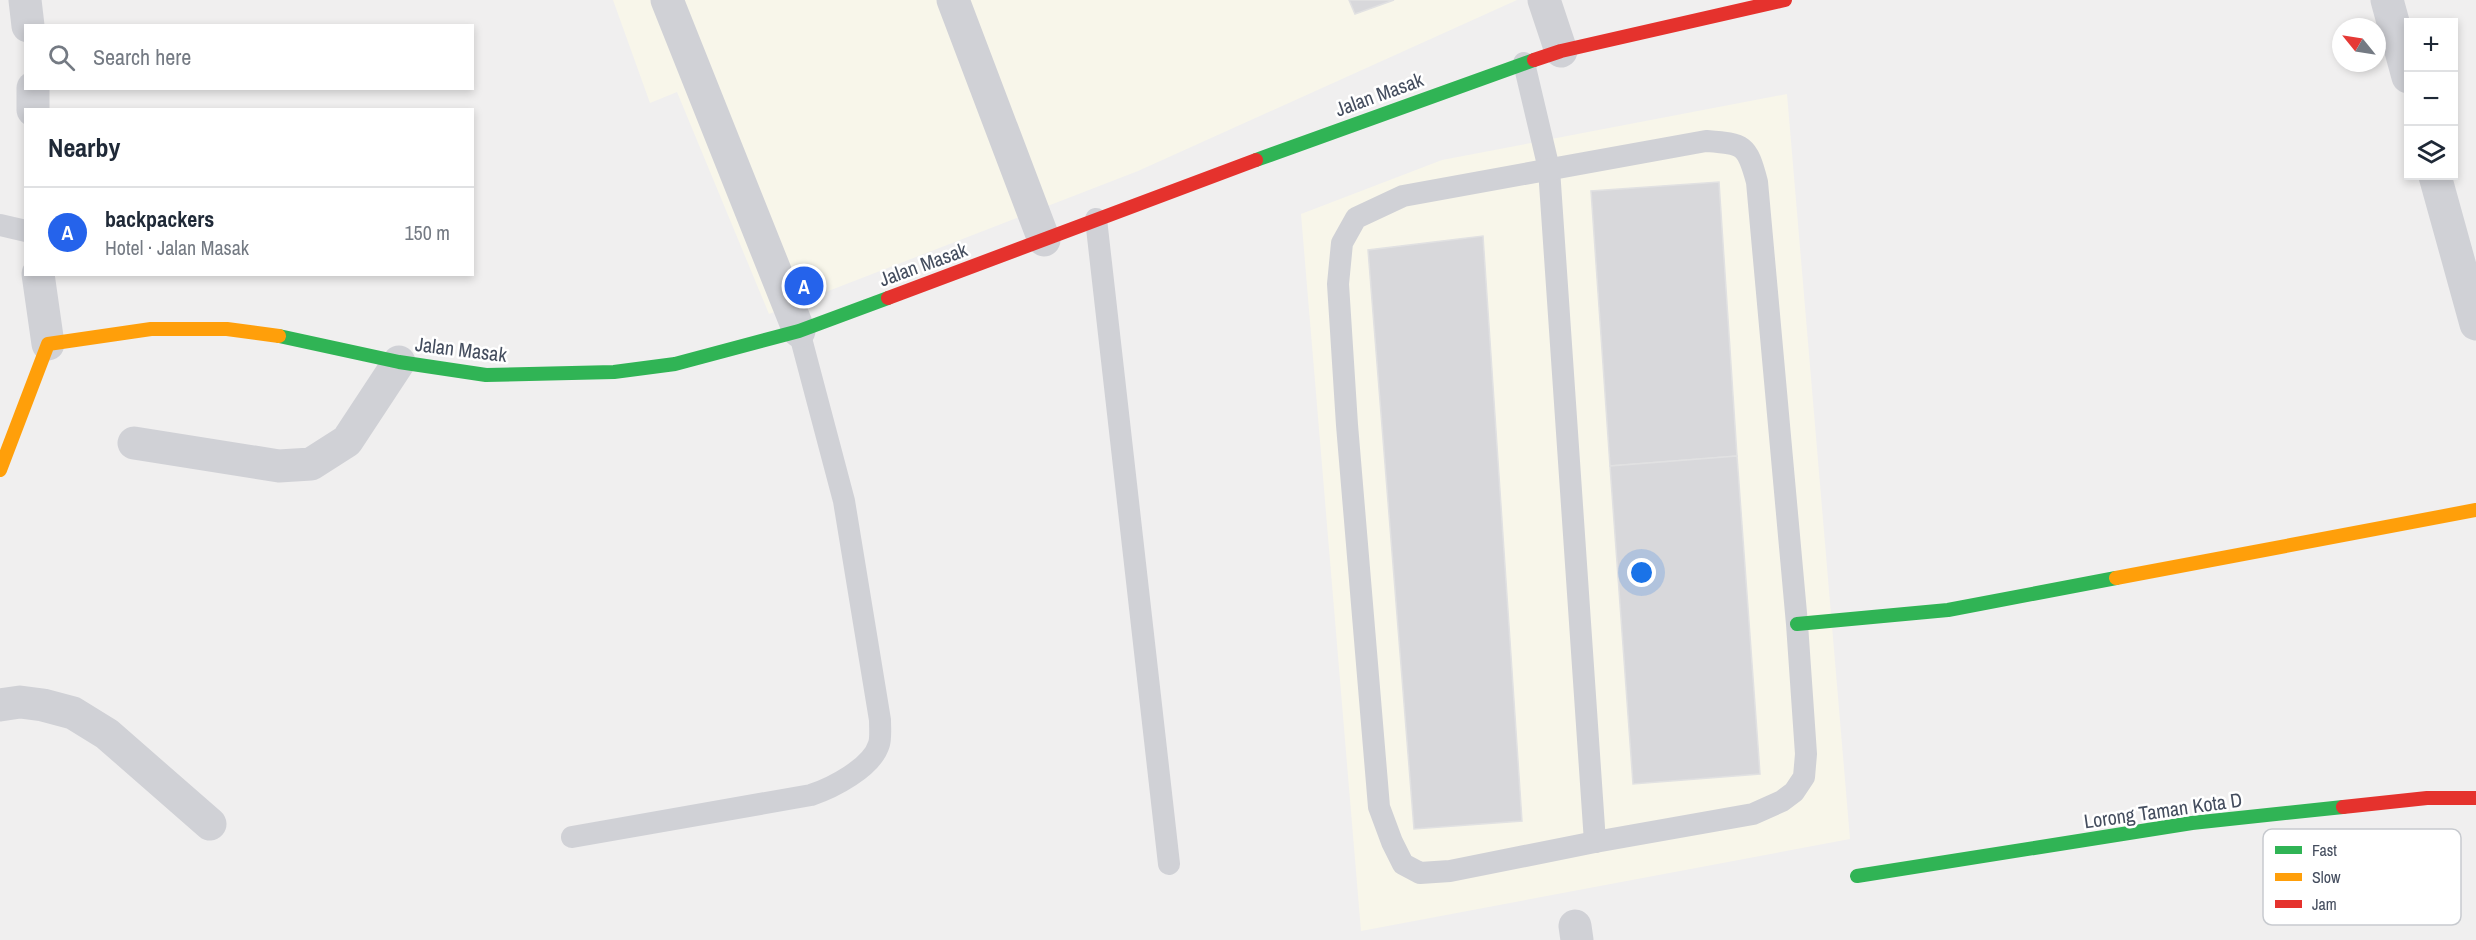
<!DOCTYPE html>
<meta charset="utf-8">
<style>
body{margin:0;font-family:"Archivo Narrow",sans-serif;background:#f2f2f3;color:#1f2937}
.controls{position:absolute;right:18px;top:18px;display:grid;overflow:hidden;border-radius:0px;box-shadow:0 3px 9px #0003}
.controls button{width:54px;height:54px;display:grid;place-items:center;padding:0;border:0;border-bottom:2px solid #e0e1e3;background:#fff;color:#1f2937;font:30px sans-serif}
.compass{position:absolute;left:2332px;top:18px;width:54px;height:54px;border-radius:50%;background:#fff;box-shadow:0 3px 9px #0003;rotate:300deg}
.you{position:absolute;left:1642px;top:573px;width:21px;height:21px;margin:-15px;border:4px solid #fff;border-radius:50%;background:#1a73e8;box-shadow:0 0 0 9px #1a73e833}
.badge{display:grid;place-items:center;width:39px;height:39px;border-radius:50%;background:#2563eb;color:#fff;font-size:20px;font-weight:700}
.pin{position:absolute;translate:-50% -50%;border:3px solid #fff;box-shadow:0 2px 6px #0006}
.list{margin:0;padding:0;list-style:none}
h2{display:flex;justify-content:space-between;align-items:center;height:78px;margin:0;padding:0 24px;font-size:26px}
h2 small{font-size:20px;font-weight:400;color:#747a83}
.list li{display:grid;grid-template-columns:39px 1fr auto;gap:18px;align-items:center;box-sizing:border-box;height:90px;padding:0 24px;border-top:2px solid #e0e1e3}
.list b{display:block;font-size:22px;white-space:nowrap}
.list p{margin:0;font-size:20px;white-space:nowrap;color:#747a83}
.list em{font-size:20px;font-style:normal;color:#747a83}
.icon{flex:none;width:33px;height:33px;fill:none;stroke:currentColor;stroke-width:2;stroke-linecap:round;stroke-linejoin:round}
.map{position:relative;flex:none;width:2476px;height:940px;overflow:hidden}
.search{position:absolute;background:#fff;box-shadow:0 3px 9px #0003;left:24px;top:24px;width:450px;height:66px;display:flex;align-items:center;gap:15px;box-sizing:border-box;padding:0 21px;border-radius:0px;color:#747a83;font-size:22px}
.panel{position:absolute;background:#fff;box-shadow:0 3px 9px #0003;left:24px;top:108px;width:450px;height:168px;border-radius:0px}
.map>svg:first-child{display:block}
.commercial{fill:#f8f6ea}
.building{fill:#d8d8db;stroke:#e1e1e2;stroke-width:1.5}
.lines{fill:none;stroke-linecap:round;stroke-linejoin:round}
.lane{stroke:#d0d1d6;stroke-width:22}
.street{stroke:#d0d1d6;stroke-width:33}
.fast{stroke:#30b455;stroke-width:14}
.slow{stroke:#ff9f0a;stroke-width:14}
.jam{stroke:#e5322d;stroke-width:14}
.labels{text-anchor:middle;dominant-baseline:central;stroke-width:5;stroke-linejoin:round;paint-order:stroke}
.street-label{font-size:20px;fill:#444d5e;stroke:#fff}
.key{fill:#fff;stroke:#c7cacf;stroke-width:1.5}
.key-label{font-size:16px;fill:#444d5e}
</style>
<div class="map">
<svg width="2476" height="940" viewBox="0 0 2476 940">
<rect width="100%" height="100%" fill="#f0efef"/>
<g class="commercial">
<path d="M613,0H1517L1138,171L769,314L677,92L650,103Z"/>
<path d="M1787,94L1850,839L1361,931L1301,214L1442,160Z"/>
</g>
<g class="building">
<path d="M1349,0H1394L1355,14Z"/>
<path d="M1719,182L1737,456L1610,466L1591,191Z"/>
<path d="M1483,236L1522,821L1414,829L1368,250Z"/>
<path d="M1737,456L1760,774L1633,784L1610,466Z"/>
</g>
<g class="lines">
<g class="lane">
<path d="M1524,63L1549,169L1595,842"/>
<path d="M1706,141C1744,144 1747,144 1757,182L1797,624L1806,754L1804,777L1794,792L1782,801L1753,814L1595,842L1450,871L1420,873L1403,864L1392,842L1379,807L1347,425L1338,284L1342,243L1356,218L1403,196Z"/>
<path d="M1096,219L1169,864"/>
<path d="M0,225L26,231"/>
<path d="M572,837L811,795C832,788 872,768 879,744C881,738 880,728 880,720L844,501L799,331"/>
</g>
<g class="street">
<path d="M25,0L28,26"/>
<path d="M667,0L799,331"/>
<path d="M953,0L1044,240"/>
<path d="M1544,0L1561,51"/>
<path d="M2387,0L2408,77"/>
<path d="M33,88V110"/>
<path d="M2435,176L2476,324"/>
<path d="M38,274L48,344"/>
<path d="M134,443L279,466L311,464L347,441L399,362"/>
<path d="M0,705L20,702L43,705L73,713L107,734L210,824"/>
<path d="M1575,926L1577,940"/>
</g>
<g class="fast">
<path d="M1256,160L1534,60"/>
<path d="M279,336L399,362L486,375L614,372L675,364L799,331L888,298"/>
<path d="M1797,624L1948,610L2116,578"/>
<path d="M1857,876L2192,823L2343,807"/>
</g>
<g class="slow">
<path d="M0,470L48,344L151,329H227L279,336"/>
<path d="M2116,578L2476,510"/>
</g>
<g class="jam">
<path d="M1534,60L1561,51L1785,0"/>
<path d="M888,298L1256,160"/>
<path d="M2343,807L2427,798H2476"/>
</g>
</g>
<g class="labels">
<g class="street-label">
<text transform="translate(1379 94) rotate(-20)">Jalan Masak</text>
<text transform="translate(923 264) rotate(-20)">Jalan Masak</text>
<text transform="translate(461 349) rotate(7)">Jalan Masak</text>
<text transform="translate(2163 810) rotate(-8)">Lorong Taman Kota D</text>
</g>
</g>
<rect x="2263" y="829" width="198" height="96" rx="9" class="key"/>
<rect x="2275" y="846" width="27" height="8" fill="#30b455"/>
<rect x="2275" y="873" width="27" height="8" fill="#ff9f0a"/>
<rect x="2275" y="900" width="27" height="8" fill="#e5322d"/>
<g class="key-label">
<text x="2312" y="856">Fast</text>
<text x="2312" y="883">Slow</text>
<text x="2312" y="910">Jam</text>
</g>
</svg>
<div class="controls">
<button>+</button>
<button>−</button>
<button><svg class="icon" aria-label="layers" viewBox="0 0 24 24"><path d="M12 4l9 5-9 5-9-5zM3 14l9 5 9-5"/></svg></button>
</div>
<svg class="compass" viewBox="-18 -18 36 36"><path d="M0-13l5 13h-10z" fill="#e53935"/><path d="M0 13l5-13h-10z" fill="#747a83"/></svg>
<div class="you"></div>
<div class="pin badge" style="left:804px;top:286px">A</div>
<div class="search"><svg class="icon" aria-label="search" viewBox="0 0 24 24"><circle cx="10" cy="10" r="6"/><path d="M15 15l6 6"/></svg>Search here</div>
<section class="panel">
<h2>Nearby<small></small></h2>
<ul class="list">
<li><span class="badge">A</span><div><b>backpackers</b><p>Hotel · Jalan Masak</p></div><em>150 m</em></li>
</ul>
</section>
</div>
